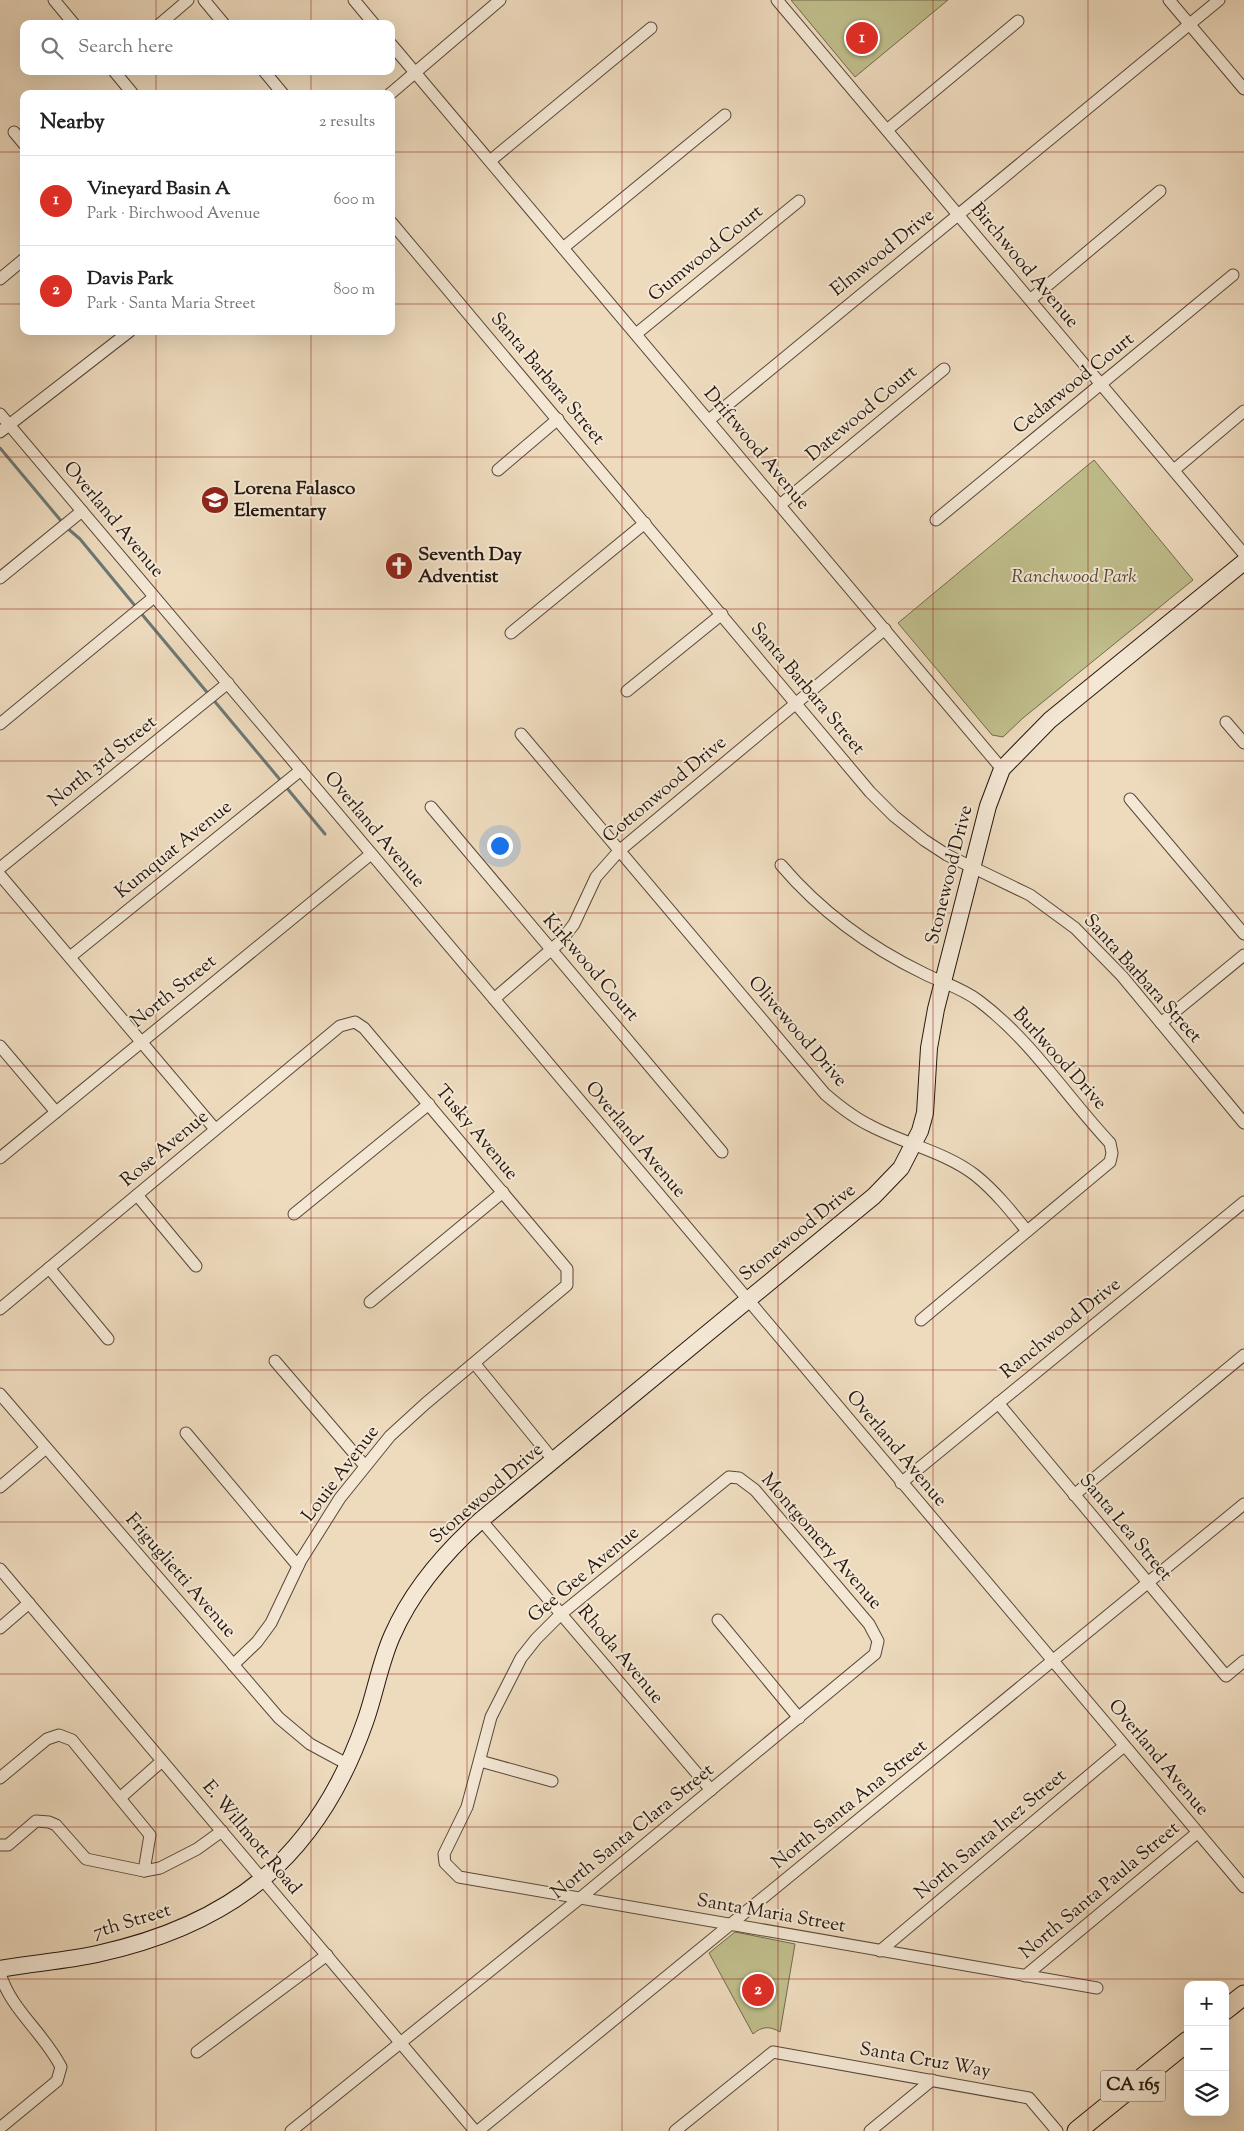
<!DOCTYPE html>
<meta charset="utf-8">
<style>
body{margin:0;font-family:"Sorts Mill Goudy",serif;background:#f6f6f6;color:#222}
.controls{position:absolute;right:15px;bottom:15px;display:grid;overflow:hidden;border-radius:10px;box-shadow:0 5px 20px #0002}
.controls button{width:45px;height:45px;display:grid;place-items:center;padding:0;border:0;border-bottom:1px solid #e0e0e0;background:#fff;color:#222;font:25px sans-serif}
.you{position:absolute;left:499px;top:845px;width:18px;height:18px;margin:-12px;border:4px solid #fff;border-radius:50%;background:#1a73e8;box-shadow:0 0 0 8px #1a73e833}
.badge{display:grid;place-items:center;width:32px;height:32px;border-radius:50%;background:#d93025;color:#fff;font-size:16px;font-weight:700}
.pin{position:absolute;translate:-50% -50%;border:2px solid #fff;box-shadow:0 1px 5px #0006}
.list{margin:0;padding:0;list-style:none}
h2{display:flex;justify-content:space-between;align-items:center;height:65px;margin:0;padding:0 20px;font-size:21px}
h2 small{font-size:16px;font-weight:400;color:#767676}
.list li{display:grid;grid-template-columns:32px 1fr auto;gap:15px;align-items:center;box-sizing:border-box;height:90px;padding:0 20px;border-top:1px solid #e0e0e0}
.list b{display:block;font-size:19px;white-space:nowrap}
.list p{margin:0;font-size:16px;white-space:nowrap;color:#767676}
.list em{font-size:16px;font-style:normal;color:#767676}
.icon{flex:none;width:28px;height:28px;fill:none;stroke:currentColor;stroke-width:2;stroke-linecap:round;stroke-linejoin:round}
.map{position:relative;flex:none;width:1244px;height:2131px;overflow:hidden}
.search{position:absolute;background:#fff;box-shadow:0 5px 20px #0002;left:20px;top:20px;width:375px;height:55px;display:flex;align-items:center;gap:12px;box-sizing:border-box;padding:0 18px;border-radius:10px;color:#767676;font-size:19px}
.panel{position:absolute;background:#fff;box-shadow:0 5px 20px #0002;left:20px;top:90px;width:375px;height:245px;border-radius:10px}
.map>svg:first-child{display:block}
.green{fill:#c0be8c;stroke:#726a4e}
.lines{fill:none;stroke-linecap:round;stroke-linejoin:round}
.stream{stroke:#6c7875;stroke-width:3}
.street-casing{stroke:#57483b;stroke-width:13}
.secondary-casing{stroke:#25170f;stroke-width:18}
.primary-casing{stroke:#25170f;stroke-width:21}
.street{stroke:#f4e8d5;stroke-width:11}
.secondary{stroke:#f4e8d5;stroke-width:16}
.primary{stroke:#eedbbe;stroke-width:19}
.grid{fill:none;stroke:#8f2418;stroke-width:1;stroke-opacity:0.55}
.labels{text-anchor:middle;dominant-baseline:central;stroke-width:4;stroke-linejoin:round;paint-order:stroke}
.shield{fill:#f4e8d5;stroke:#63564a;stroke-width:1}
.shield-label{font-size:18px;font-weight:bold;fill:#25170f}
.street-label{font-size:19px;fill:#25170f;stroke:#f4e8d5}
.poi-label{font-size:19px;font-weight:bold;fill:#25170f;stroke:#f4e8d5;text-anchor:start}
.park-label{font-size:19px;font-style:italic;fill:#544934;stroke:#f4e8d5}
</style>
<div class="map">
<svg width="1244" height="2131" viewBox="0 0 1244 2131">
<rect width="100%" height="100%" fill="#eedbbe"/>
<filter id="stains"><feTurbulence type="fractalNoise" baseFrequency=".004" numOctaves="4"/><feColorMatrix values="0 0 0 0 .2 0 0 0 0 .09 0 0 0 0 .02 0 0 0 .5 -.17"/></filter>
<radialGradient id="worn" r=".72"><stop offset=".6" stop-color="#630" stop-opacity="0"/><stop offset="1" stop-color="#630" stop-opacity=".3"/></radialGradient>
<g class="green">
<path d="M791,0H948L855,77Z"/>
<path d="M1094,460L1193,580L1023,718L1003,737L992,735L898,623Z"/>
<path d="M735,1932L795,1944L780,2032C770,2026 762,2026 753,2034L709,1953Z"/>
</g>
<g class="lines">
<g class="stream">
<path d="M0,448L62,522"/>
<path d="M66,527L80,539L136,607"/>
<path d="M140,612L282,782"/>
<path d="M286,787L325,834"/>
</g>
<defs>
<g id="street">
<path d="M54,0L74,24"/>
<path d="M204,0L224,24"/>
<path d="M354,0L374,24"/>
<path d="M777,0L1244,554"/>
<path d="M1169,0L1244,89"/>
<path d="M160,24L188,0"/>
<path d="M391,44L1002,769"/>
<path d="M114,71L133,94"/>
<path d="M264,71L283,94"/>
<path d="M390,94L500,0"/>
<path d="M887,130L1018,21"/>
<path d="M14,132L24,144"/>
<path d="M490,161L651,28"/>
<path d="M391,222L870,792L894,816L924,840L947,855L1030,895L1075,928L1122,976L1244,1123"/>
<path d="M563,248L725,115"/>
<path d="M0,279L24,259"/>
<path d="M1030,300L1160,191"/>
<path d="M636,334L799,201"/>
<path d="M0,414L1244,1887"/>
<path d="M709,420L1219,0"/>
<path d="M0,432L130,331"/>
<path d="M498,470L558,419"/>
<path d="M1174,470L1244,411"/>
<path d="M780,505L944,369"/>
<path d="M936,520L1233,275"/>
<path d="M0,578L82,511"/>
<path d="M511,633L645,523"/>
<path d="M627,691L722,614"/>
<path d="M1226,722L1244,743"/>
<path d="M0,724L154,597"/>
<path d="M521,734L825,1094C839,1106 854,1118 871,1126C905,1144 945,1152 975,1175C995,1191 1011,1211 1027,1231"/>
<path d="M1130,799L1244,934"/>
<path d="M431,807L722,1152"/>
<path d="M781,865C821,912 869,947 925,974C943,983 962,988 979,1001C1031,1040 1066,1096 1110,1143L1112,1153L1110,1162L921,1320"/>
<path d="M0,868L228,683"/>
<path d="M0,875L215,1129"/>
<path d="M70,957L301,770"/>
<path d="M494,999L560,942L574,924L596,877L619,851L885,629"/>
<path d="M1161,1023L1244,955"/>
<path d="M0,1046L56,1112"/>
<path d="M0,1158L371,854"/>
<path d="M137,1195L196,1266"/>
<path d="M294,1214L429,1104"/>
<path d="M49,1268L108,1339"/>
<path d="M370,1302L503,1192"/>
<path d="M0,1309L340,1026L355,1022L364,1028L567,1269V1285L425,1404L390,1436L340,1498L301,1560L271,1623L257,1642L233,1665"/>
<path d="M275,1361L365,1466"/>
<path d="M475,1364L554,1461"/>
<path d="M0,1394L279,1718L310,1744L347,1764"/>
<path d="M998,1403L1226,1676L1244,1661"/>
<path d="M186,1433L298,1566"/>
<path d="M901,1483L1244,1202"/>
<path d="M0,1487L46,1448"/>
<path d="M1074,1495L1244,1355"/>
<path d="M481,1520L711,1790"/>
<path d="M0,1569L475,2131"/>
<path d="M718,1620L799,1718"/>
<path d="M0,1628L29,1603"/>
<path d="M480,1761L552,1781"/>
<path d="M0,1778L47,1739L59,1735L72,1740L150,1835L144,1871"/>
<path d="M120,1798L162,1761"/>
<path d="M0,1845H8L36,1821L49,1822L56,1825L86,1859L144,1871L160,1868L197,1849L222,1831"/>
<path d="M880,1951L1124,1746"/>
<path d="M0,1973C10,2009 44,2033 61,2067L57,2081L0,2128"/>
<path d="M1025,1976L1197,1833"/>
<path d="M197,2052L327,1955"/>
<path d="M291,2131L579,1899L875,1654L878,1641L869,1624L755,1490L739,1478L729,1477L561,1614L536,1639L521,1658L491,1717L467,1807L444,1854L445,1863L459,1877L1097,1988"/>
<path d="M478,2131L1244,1504"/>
<path d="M675,2131L773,2052L1029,2098L1057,2131"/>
<path d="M870,2131L932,2080"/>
</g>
<path id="secondary" d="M0,1969C32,1963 65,1961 97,1954C234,1924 318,1856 365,1722C375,1694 380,1663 392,1636C412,1590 444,1553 481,1520L874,1196L901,1168L920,1131L925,1113L929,1048L936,1009L988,806L1002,769L1050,720L1244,562"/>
<g id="primary">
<path d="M1225,2010L1244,1995"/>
<path d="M1077,2131L1188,2041"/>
</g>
</defs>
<use href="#street" class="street-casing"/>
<use href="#secondary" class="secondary-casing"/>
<use href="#primary" class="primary-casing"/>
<use href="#street" class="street"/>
<use href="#secondary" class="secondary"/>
<use href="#primary" class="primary"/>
</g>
<path class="grid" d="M156,0V24M311,0V24M467,0V2131M622,0V2131M778,0V2131M933,0V2131M1088,0V2131M156,71V94M311,71V94M0,152H24M391,152H1244M0,304H24M391,304H1244M156,331V2131M311,331V2131M0,457H1244M0,609H1244M0,761H1244M0,913H1244M0,1066H1244M0,1218H1244M0,1370H1244M0,1522H1244M0,1674H1244M0,1827H1244M0,1979H1244"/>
<defs>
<symbol id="school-disc" viewBox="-11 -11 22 22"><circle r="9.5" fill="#8f2418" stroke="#f4e8d5"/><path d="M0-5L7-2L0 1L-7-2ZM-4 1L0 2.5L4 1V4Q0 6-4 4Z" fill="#fff"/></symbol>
<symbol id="church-disc" viewBox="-11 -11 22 22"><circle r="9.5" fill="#8f2418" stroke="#f4e8d5"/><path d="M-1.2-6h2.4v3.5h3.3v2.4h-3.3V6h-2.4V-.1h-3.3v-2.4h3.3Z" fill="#fff"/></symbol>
</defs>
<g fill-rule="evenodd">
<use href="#school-disc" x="199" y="484" width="32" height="32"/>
<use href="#church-disc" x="383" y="550" width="32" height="32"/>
</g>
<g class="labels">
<rect class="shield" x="1100.5" y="2070.5" width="65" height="31" rx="4"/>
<g class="shield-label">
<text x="1133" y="2086">CA 165</text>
</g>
<g class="street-label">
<text transform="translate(883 253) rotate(-39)">Elmwood Drive</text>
<text transform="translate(706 254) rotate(-39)">Gumwood Court</text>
<text transform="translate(1024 266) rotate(50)">Birchwood Avenue</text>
<text transform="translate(547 379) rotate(50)">Santa Barbara Street</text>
<text transform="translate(1074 384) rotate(-39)">Cedarwood Court</text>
<text transform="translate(862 414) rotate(-40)">Datewood Court</text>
<text transform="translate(756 449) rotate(50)">Driftwood Avenue</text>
<text transform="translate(113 520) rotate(50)">Overland Avenue</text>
<text transform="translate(807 689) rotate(50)">Santa Barbara Street</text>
<text transform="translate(103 762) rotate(-39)">North 3rd Street</text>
<text transform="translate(665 790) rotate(-40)">Cottonwood Drive</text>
<text transform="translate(374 830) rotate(50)">Overland Avenue</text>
<text transform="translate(174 850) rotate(-39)">Kumquat Avenue</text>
<text transform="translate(950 875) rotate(-76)">Stonewood Drive</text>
<text transform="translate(590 968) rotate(49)">Kirkwood Court</text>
<text transform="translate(1142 979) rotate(48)">Santa Barbara Street</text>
<text transform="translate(174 992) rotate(-39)">North Street</text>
<text transform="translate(797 1032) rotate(49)">Olivewood Drive</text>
<text transform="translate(1059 1059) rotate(48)">Burlwood Drive</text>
<text transform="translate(476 1133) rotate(50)">Tusky Avenue</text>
<text transform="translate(635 1140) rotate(50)">Overland Avenue</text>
<text transform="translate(165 1149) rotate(-40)">Rose Avenue</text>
<text transform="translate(798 1233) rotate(-39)">Stonewood Drive</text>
<text transform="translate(1061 1329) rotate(-39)">Ranchwood Drive</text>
<text transform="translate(896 1449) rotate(50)">Overland Avenue</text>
<text transform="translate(341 1474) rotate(-53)">Louie Avenue</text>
<text transform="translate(487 1494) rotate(-41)">Stonewood Drive</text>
<text transform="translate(1125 1528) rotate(50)">Santa Lea Street</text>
<text transform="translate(821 1542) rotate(49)">Montgomery Avenue</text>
<text transform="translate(584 1575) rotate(-40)">Gee Gee Avenue</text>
<text transform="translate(180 1576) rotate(49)">Friguglietti Avenue</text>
<text transform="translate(620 1655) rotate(50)">Rhoda Avenue</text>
<text transform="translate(1158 1758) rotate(50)">Overland Avenue</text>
<text transform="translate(850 1805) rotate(-39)">North Santa Ana Street</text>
<text transform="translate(633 1832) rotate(-39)">North Santa Clara Street</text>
<text transform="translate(991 1835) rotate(-40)">North Santa Inez Street</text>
<text transform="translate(251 1838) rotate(50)">E. Willmott Road</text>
<text transform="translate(1100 1891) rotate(-40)">North Santa Paula Street</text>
<text transform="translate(771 1914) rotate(10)">Santa Maria Street</text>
<text transform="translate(132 1922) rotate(-17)">7th Street</text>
<text transform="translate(925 2061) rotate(10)">Santa Cruz Way</text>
</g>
<g class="poi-label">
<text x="234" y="489">Lorena Falasco<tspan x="234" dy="22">Elementary</tspan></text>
<text x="418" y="555">Seventh Day<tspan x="418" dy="22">Adventist</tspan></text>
</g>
<g class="park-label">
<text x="1074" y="577">Ranchwood Park</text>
</g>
</g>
<rect width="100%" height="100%" filter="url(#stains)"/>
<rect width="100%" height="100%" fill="url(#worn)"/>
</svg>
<div class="controls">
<button>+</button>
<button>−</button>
<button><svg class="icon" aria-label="layers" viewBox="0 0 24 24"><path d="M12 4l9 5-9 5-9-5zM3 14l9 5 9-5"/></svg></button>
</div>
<div class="you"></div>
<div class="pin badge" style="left:862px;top:38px">1</div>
<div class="pin badge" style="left:758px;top:1990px">2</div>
<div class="search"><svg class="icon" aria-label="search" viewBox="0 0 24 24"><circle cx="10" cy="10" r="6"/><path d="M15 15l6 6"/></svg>Search here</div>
<section class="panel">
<h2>Nearby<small>2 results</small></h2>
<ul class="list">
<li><span class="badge">1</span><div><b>Vineyard Basin A</b><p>Park · Birchwood Avenue</p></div><em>600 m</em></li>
<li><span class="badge">2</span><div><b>Davis Park</b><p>Park · Santa Maria Street</p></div><em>800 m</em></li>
</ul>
</section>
</div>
